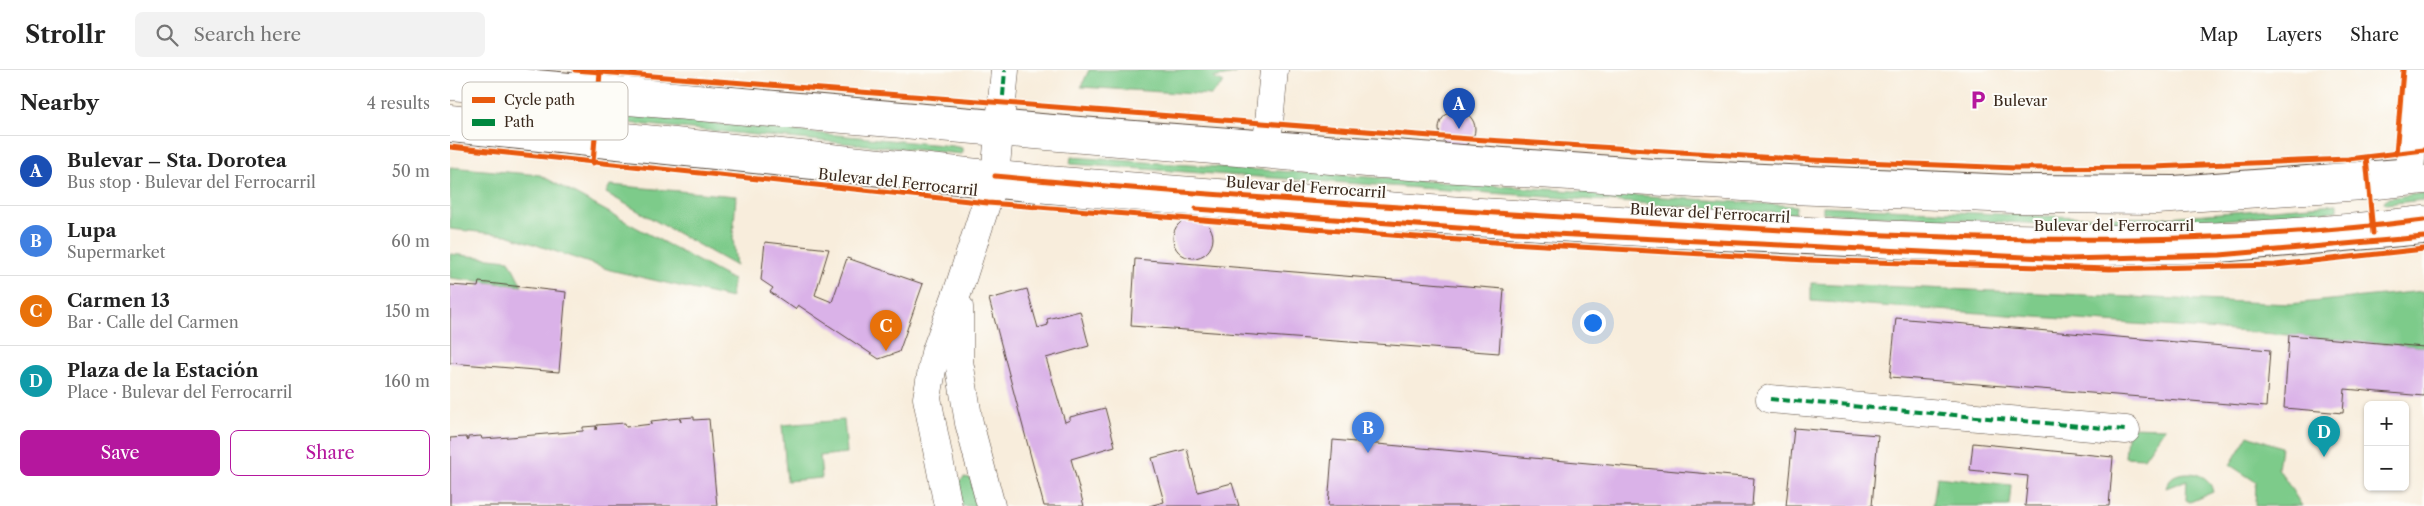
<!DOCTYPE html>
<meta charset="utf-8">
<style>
body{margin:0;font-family:"Libre Caslon Text",serif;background:#f2f2f2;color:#222}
.controls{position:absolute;right:15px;bottom:15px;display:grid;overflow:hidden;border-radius:8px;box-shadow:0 1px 4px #0004}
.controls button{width:45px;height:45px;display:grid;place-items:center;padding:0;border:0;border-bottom:1px solid #e0e0e0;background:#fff;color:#222;font:25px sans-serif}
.you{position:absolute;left:1142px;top:252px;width:18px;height:18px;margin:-12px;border:4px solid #fff;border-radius:50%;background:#1a73e8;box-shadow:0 0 0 8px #1a73e833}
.badge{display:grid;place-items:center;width:32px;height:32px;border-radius:50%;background:#b5179e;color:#fff;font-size:16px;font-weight:700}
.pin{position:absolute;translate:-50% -41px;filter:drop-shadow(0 1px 2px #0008)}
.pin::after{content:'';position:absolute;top:26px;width:18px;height:15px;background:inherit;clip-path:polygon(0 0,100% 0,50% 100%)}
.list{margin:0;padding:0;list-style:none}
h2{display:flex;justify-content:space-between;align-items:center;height:65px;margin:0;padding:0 20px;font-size:21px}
h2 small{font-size:16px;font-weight:400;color:#767676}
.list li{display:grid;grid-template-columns:32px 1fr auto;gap:15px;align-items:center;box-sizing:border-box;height:70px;padding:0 20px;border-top:1px solid #e0e0e0}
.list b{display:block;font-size:19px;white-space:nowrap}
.list p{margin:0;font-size:16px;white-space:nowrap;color:#767676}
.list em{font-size:16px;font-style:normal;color:#767676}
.actions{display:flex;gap:10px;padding:15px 20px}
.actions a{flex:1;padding:11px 0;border:1px solid #b5179e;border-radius:8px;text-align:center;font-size:18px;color:#b5179e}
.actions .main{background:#b5179e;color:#fff}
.icon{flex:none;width:28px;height:28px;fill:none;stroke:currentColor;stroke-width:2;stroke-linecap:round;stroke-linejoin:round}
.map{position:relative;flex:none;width:1974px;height:436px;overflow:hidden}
header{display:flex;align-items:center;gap:30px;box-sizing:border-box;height:70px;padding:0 25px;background:#fff;border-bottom:1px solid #e0e0e0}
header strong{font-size:24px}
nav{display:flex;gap:28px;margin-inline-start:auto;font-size:18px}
.search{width:350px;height:45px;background:#f2f2f2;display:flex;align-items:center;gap:12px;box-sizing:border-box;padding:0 18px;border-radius:8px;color:#767676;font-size:19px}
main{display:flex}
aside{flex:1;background:#fff}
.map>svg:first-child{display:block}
.green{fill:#7dcb8a;stroke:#5c7a54}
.building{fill:#dab2e8}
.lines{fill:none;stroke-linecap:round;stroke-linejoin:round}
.lane-casing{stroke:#57473a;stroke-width:16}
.street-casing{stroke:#57473a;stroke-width:29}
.secondary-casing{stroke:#57473a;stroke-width:29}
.lane{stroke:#fff;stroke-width:14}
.street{stroke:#fff;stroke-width:28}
.secondary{stroke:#fff;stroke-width:28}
.quiet{stroke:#00873e;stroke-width:4;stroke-dasharray:8 4;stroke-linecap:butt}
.cycleway-casing{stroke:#fdfcf7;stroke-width:8}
.cycleway{stroke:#e8590c;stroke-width:5}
.labels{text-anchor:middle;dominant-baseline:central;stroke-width:4;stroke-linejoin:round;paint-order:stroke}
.poi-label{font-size:15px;fill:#3b2a1e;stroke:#fdfcf7;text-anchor:start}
.street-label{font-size:15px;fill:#3b2a1e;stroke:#fdfcf7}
.key{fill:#fdfcf7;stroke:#c3bdb6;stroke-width:1}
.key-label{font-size:14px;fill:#3b2a1e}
</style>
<header>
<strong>Strollr</strong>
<div class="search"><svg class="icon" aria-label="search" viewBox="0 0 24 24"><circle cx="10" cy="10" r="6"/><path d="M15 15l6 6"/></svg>Search here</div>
<nav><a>Map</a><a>Layers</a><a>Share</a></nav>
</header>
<main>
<aside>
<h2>Nearby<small>4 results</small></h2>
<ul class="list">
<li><span class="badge" style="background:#1a4fb4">A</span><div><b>Bulevar – Sta. Dorotea</b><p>Bus stop · Bulevar del Ferrocarril</p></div><em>50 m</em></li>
<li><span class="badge" style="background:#3f7fe0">B</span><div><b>Lupa</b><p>Supermarket</p></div><em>60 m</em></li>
<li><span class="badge" style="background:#e8710a">C</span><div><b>Carmen 13</b><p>Bar · Calle del Carmen</p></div><em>150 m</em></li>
<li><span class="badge" style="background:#0f9aa8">D</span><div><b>Plaza de la Estación</b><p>Place · Bulevar del Ferrocarril</p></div><em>160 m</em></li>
</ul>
<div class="actions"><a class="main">Save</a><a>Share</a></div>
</aside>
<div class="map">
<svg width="1974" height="436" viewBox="0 0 1974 436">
<rect width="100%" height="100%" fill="#fdfcf7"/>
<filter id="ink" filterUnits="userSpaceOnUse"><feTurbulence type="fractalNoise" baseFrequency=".02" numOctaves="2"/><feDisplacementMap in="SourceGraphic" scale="10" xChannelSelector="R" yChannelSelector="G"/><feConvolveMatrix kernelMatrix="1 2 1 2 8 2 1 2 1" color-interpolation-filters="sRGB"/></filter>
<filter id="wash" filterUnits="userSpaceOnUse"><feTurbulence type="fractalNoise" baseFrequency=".0096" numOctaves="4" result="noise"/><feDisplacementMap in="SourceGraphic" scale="20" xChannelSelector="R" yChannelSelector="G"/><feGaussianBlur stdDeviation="1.12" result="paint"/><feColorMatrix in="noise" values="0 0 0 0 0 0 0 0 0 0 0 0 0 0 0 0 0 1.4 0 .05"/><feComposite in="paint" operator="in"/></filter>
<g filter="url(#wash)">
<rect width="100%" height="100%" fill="#f8eddc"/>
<g class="green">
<path d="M639,0H785V4L763,8L774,13L761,25L631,17Z"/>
<path d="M154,43L503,76L512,78V84L154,51Z"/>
<path d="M621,87L1346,136L1345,144L620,94Z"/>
<path d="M0,97L90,105L283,210L281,228L160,200L57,165L0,159Z"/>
<path d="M160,115L286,126L283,168L286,196L156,123Z"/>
<path d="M1974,123V130L1935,134L1934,131L1938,128Z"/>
<path d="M1887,134V141L1707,155L1593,154L1373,143V136L1592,146L1705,148Z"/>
<path d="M0,184L59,190L72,216L0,208Z"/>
<path d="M1361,213L1840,234L1974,221V277L1839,265L1361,231Z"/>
<path d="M394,350L397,383L370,386L372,408L337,411L332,355Z"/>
<path d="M1678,357L1715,358L1694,388L1675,387Z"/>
<path d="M1798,365L1831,377L1828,398L1852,436H1805L1806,412L1780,395Z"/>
<path d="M1741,403C1754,406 1760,409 1763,422L1740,432L1736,430L1737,410L1716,418C1720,405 1727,403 1741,403Z"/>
<path d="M514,407L520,408L532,436H512L508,413Z"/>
<path d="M1487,407L1561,415L1559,436H1483Z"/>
</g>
<g id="blocks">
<g class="building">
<circle cx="1007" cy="59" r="18"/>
<circle cx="743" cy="168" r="20"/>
<path d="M315,172L379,179L365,225L382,232L397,188L473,214L449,282L429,289L348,235L345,239L320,222L323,218L311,210Z"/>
<path d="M685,189L1054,219L1049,283L681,256Z"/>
<path d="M29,212L116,222L109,302L0,293V215L28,217Z"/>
<path d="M577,219L588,258L598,255L597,249L630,241L639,276L596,288L615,352L620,350V347L655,338L665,376L621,389L634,436H594L539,229Z"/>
<path d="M1446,248L1820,280L1816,337L1440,307Z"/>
<path d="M1839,265L1974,277V326L1895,319L1893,343L1834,338Z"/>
<path d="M244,347V350L259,349L267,436H0V368L16,367L18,371V367L31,366L32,369L47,368L133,361V357L146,356V360L147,355L175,353L176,357L202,354L201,351L229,348L231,352L230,348Z"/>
<path d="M1344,358L1428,365L1422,436H1336Z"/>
<path d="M883,370L1304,408L1302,436H878Z"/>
<path d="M1523,373L1663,387L1659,436H1575L1578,406L1520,400Z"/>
<path d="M737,379L748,422L782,413L789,436H699L714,432L702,388Z"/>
</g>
</g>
</g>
<g filter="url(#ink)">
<use href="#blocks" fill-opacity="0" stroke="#57473a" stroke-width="1"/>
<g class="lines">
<defs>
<g id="lane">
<path d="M5,0L603,52L1203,96L1561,112L1724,113L1963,95"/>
<path d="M0,65L597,126L905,152L1226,171L1618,189L1770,185L1974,167"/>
</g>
<g id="street">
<path d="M43,0L44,53"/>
<path d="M816,84L824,0"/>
<path d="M1959,111L1969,0"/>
<path d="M509,237V291L519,353L541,436"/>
<path d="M1320,329L1676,360"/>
<path d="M498,436L477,328L485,283L509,218L545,106L555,0"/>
</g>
<g id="secondary">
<path d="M0,16L929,94L1341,120L1564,129L1707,130L1927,115L1974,110"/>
<path d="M0,49L598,110L963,138L1358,161C1563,171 1770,175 1974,150"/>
</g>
</defs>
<use href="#lane" class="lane-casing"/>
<use href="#street" class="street-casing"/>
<use href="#secondary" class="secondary-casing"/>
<use href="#lane" class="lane"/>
<use href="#street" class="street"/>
<use href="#secondary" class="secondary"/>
<g class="quiet">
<path d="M553,26L555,0"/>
<path d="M1320,329L1676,360"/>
</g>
<defs>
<g id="cycleway">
<path d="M125,0L1020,69L1362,90L1565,98L1704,97L1898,89L1974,80"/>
<path d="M0,77L538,133L992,169L1356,190L1660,199L1825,195L1974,179"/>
<path d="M1946,84L1953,0"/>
<path d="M1916,87L1923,163"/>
<path d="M143,93L150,2"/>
<path d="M545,106C755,126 966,138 1177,151C1441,167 1710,183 1974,150"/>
<path d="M746,139L1064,162L1618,189L1770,185L1974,167"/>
</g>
</defs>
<use href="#cycleway" class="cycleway-casing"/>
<use href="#cycleway" class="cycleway"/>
</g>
</g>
<defs>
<symbol id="parking-bare" viewBox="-9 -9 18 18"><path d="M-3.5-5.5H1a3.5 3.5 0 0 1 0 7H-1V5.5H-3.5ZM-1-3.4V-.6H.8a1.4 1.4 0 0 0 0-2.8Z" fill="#b5179e" stroke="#fdfcf7" stroke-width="2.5" paint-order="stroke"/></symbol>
</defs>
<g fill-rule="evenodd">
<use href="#parking-bare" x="1514" y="16" width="28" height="28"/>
</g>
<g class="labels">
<g class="poi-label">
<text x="1543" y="30">Bulevar</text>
</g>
<g class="street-label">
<text transform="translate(448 112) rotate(6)">Bulevar del Ferrocarril</text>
<text transform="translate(856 117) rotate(4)">Bulevar del Ferrocarril</text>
<text transform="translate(1260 143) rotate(3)">Bulevar del Ferrocarril</text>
<text x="1664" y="155">Bulevar del Ferrocarril</text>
</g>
</g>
<rect x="12" y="12" width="166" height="58" rx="8" class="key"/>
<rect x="22" y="27" width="23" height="6" fill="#e8590c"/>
<rect x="22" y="49" width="23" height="7" fill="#00873e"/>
<g class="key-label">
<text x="54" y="35">Cycle path</text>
<text x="54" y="57">Path</text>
</g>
</svg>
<div class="controls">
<button>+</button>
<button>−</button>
</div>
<div class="you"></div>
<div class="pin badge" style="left:1009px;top:59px;background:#1a4fb4">A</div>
<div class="pin badge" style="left:918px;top:383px;background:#3f7fe0">B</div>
<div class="pin badge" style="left:436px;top:281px;background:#e8710a">C</div>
<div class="pin badge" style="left:1874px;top:387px;background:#0f9aa8">D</div>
</div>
</main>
